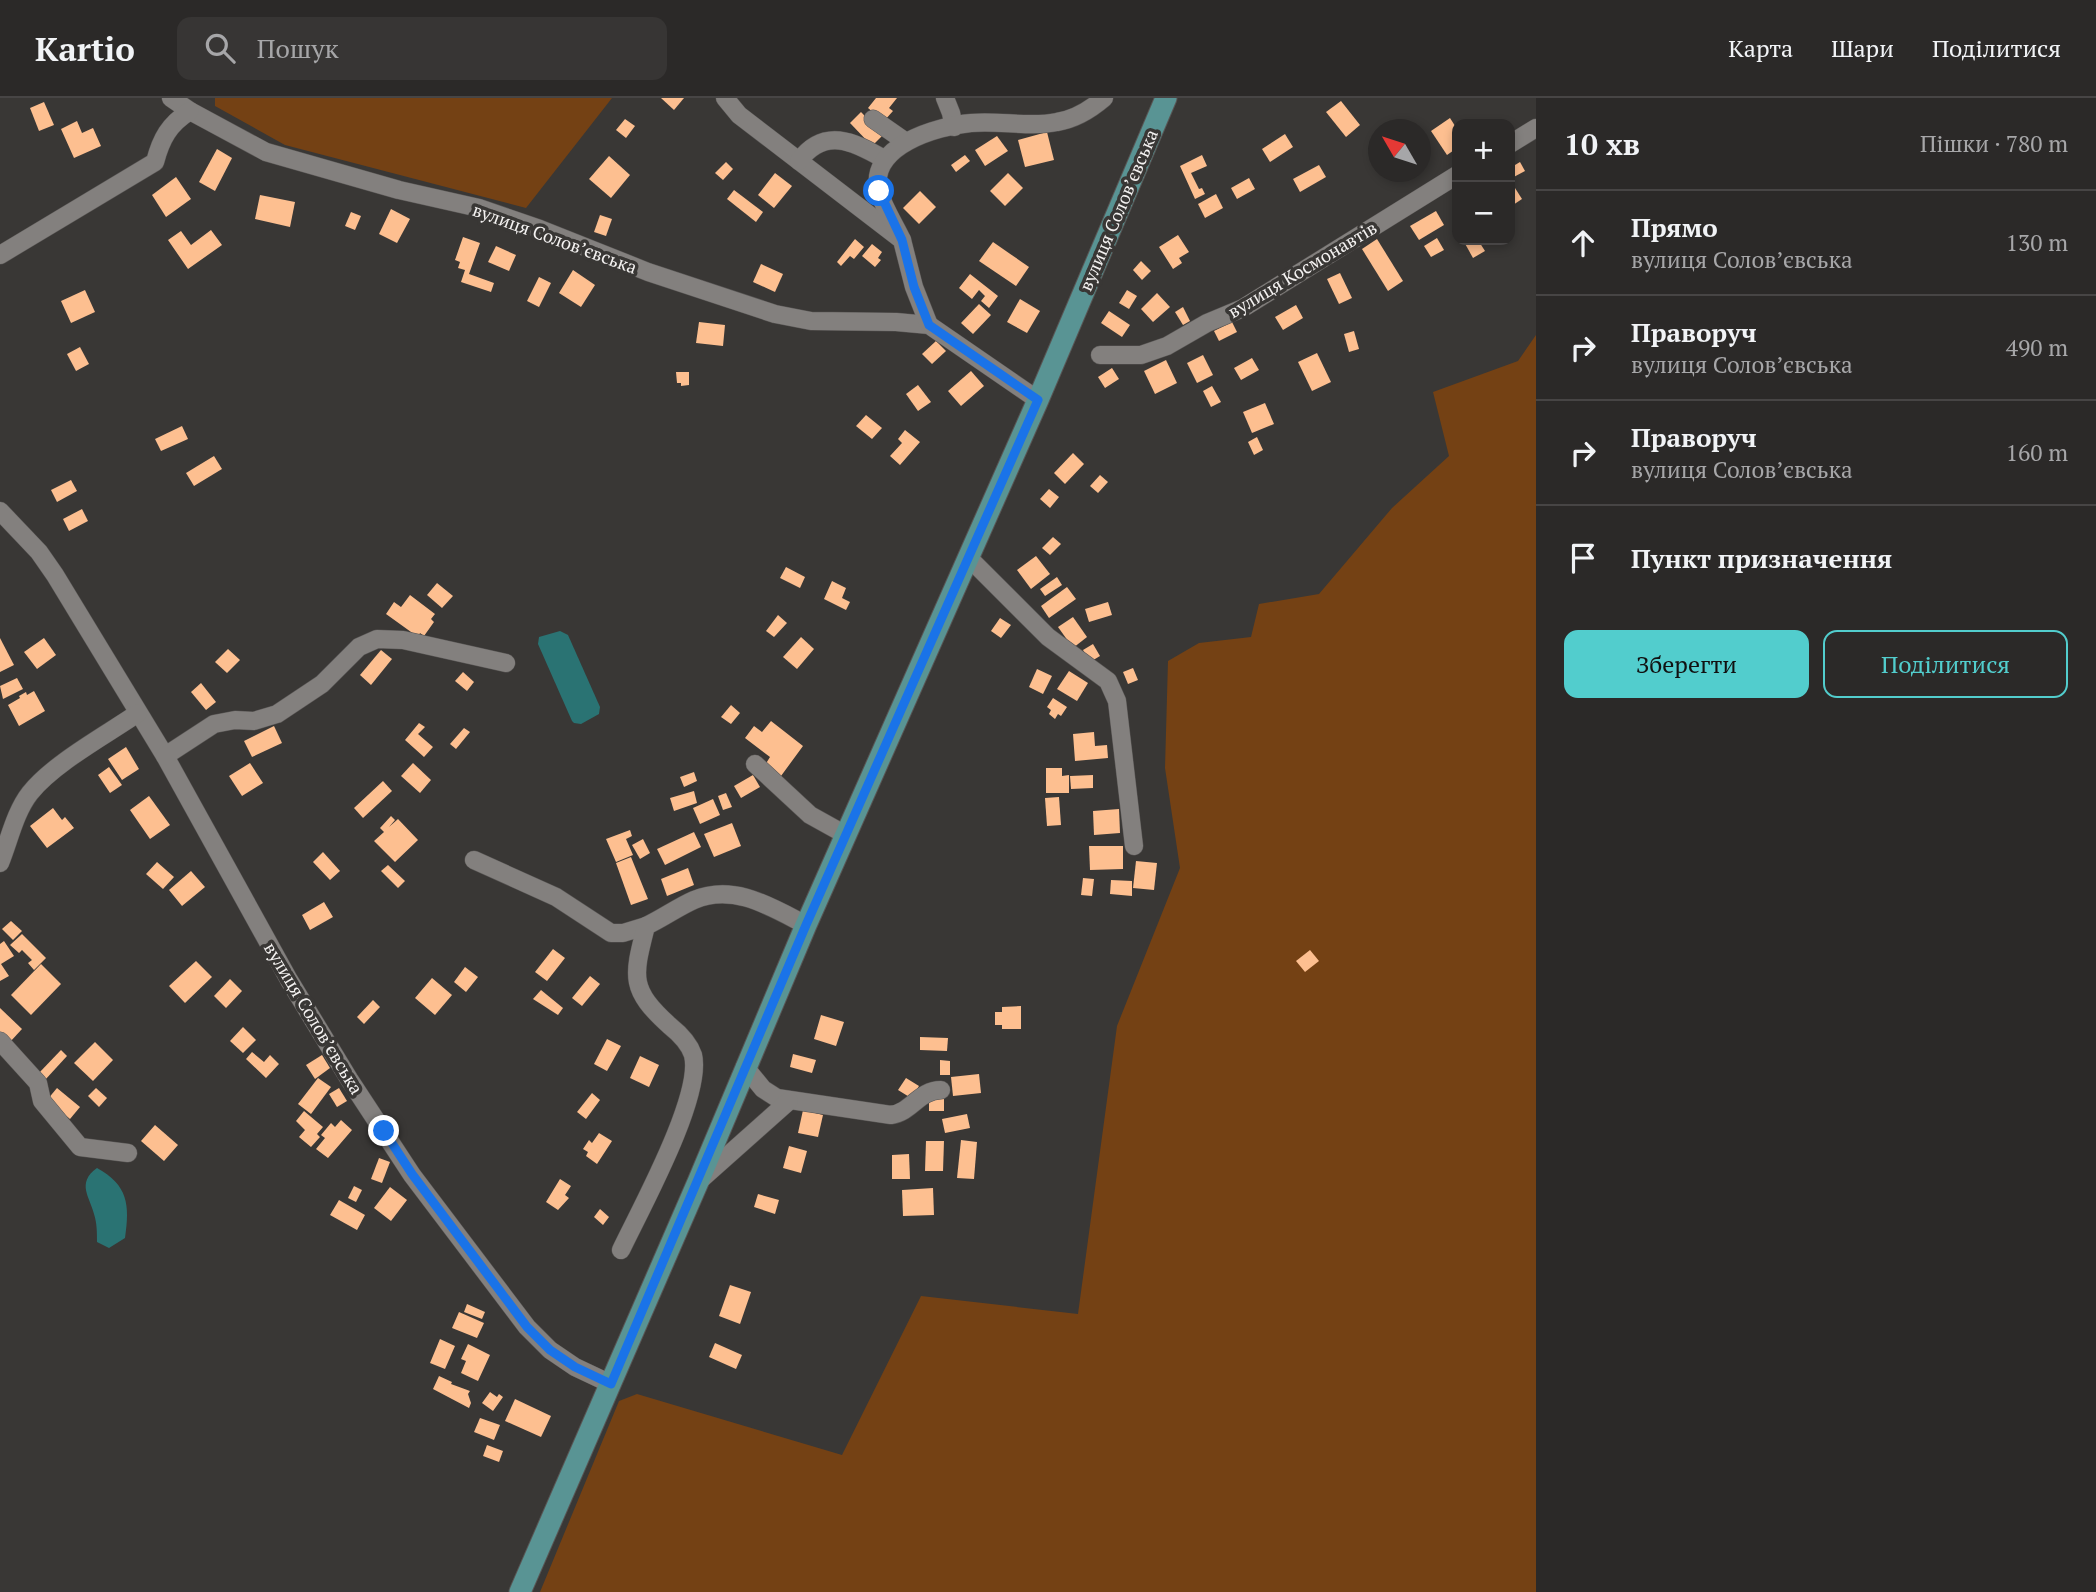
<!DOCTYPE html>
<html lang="uk">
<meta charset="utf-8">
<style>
body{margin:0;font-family:"PT Serif",serif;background:#373534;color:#f1f3f6}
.controls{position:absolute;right:21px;top:21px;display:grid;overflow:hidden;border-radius:14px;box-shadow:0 4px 10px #0003}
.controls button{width:63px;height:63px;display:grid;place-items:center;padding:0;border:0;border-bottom:2px solid #474545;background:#2b2928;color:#f1f3f6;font:35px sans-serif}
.compass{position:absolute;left:1368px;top:21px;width:63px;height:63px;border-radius:50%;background:#2b2928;box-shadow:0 4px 10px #0003;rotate:309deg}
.stop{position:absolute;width:21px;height:21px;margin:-16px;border:5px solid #1a73e8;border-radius:50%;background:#fff}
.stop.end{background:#1a73e8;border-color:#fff;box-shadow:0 2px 7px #0008}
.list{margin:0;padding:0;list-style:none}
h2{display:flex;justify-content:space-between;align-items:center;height:91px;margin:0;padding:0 28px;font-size:30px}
h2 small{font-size:23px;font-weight:400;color:#a6a6a8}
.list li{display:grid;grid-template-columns:46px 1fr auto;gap:21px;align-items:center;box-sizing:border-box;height:105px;padding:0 28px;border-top:2px solid #474545}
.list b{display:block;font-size:26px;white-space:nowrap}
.list p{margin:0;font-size:23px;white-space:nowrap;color:#a6a6a8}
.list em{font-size:23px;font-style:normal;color:#a6a6a8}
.actions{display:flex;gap:14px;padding:21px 28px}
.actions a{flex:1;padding:16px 0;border:2px solid #52cdcd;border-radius:14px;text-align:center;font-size:24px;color:#52cdcd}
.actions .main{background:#52cdcd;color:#111}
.icon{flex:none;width:38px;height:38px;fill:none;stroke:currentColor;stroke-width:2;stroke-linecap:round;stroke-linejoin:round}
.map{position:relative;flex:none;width:1536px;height:1494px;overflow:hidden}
header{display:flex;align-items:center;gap:42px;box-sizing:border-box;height:98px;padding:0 35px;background:#2b2928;border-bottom:2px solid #474545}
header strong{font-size:33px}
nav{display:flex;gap:38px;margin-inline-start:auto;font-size:24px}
.search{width:490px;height:63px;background:#373534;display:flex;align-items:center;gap:18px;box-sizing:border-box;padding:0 24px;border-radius:14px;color:#a6a6a8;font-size:26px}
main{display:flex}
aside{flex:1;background:#2b2928}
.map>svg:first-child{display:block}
.green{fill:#744114}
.water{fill:#2a7373}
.building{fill:#fdbf90}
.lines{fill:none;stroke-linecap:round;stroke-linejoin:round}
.minor-casing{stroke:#585554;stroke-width:19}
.major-casing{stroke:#585554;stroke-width:23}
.minor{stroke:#83807e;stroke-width:18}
.major{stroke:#599494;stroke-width:21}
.route{stroke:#1a73e8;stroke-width:9}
.labels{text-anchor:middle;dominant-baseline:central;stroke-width:7;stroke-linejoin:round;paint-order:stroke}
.street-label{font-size:18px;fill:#f4f2f1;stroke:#393735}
</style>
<header>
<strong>Kartio</strong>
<div class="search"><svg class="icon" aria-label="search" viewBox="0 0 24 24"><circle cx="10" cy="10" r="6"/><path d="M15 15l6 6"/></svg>Пошук</div>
<nav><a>Карта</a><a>Шари</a><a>Поділитися</a></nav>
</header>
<main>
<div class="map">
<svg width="1536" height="1494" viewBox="0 0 1536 1494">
<rect width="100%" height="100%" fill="#393735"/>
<g class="green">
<path d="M215,0H612L526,110L285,47L215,8Z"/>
<path d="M1536,237V1494H540L619,1303L637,1296L842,1357L921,1198L1078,1216L1117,928L1180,770L1165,670L1168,563L1199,545L1251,539L1259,506L1319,496L1392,410L1449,358L1433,294L1518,263Z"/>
</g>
<g class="water">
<path d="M560,533L568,537L600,609L599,616L581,626L574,625L572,623L538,546L539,539Z"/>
<path d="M97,1070C128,1087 130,1107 125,1140L109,1150L97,1144C97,1135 97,1125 94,1116C90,1099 76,1085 97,1070Z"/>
</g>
<g class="building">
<path d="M661,0H684L674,12Z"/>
<path d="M876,0H897L889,10L893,13L884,23L868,10Z"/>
<path d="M1341,3L1360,27L1346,39L1326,14Z"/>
<path d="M44,4L54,27L39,33L30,10Z"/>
<path d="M861,14L883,37L872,48L850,25Z"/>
<path d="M1450,20L1457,31V50L1447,57L1431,33Z"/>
<path d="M625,21L635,28L626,40L616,32Z"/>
<path d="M77,23L82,35L93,30L101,48L74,60L61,31Z"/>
<path d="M1047,34L1054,62L1025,69L1018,42Z"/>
<path d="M1285,36L1293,49L1270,64L1262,51Z"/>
<path d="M997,38L1008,53L985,68L975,52Z"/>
<path d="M217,51L232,60L215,93L199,84Z"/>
<path d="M965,57L970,63L956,74L951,67Z"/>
<path d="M1202,57L1207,68L1191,75L1199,91L1202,90L1205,96L1195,101L1180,68Z"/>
<path d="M609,58L630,77L611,100L589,81Z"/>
<path d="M726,64L733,71L723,82L715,75Z"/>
<path d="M1520,64L1525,73L1510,81V70Z"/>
<path d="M1319,67L1326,79L1300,94L1293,81Z"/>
<path d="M775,75L792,88L774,110L758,97Z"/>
<path d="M1008,75L1023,90L1005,108L990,93Z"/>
<path d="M176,79L191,101L166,119L152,97Z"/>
<path d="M1249,80L1255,91L1237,101L1231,90Z"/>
<path d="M1515,90L1522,101L1513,107L1510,102V93Z"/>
<path d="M734,92L763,114L756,124L727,101Z"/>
<path d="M920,93L936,109L919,126L903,110Z"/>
<path d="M1216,96L1223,110L1205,120L1198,106Z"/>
<path d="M260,97L295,104L290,129L255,121Z"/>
<path d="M391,111L410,121L397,145L379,136Z"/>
<path d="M1436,113L1444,127L1419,142L1410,128Z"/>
<path d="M351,114L361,118L355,132L345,128Z"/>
<path d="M600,117L612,121L606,138L594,134Z"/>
<path d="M211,132L222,147L188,171L168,142L181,133L191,147Z"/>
<path d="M1178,137L1189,154L1179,160L1182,165L1173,171L1159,149Z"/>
<path d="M463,139L480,145L469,176L494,185L491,194L461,184L465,172L458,170L460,164L455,162Z"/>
<path d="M1437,140L1444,152L1431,159L1424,148Z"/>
<path d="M855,141L864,149L854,161L850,158L841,168L837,164Z"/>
<path d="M1377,141L1403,183L1388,193L1362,151Z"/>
<path d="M1463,142H1478L1485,153L1473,160Z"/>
<path d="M993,144L1029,169L1016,188L979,163Z"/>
<path d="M872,146L882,154L878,160L881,162L875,169L862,158Z"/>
<path d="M496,148L516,157L509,173L488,164Z"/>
<path d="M1141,163L1151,173L1142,182L1133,172Z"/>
<path d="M761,166L783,176L775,194L753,184Z"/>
<path d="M573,172L595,187L581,209L559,195Z"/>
<path d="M1340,175L1352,200L1339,206L1327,181Z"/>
<path d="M970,176L998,198L989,210L981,203L985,198L979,192L972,201L959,190Z"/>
<path d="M539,179L551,185L539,209L527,203Z"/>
<path d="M85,192L95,214L71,225L61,203Z"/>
<path d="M1127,192L1137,198L1129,211L1119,205Z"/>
<path d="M1157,195L1170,209L1153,224L1141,211Z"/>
<path d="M1020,201L1040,213L1027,235L1007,224Z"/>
<path d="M979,206L991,217L973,236L961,225Z"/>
<path d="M1296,207L1303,220L1283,232L1275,219Z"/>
<path d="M1183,209L1190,223L1183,227L1175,214Z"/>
<path d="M1109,213L1130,227L1122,239L1101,225Z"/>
<path d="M699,224L725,227L723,248L696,245Z"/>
<path d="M1232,224L1237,234L1219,243L1214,233Z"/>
<path d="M1354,233L1359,251L1349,254L1344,236Z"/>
<path d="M936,243L946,253L932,266L922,256Z"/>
<path d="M80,249L89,266L76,273L67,256Z"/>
<path d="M1317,255L1331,284L1312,293L1298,264Z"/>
<path d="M1203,257L1213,277L1197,285L1187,265Z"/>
<path d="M1252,260L1259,272L1241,282L1234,270Z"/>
<path d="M1166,262L1177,285L1155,296L1144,273Z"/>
<path d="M1112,270L1119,281L1105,290L1098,279Z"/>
<path d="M971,273L984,288L961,308L948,293Z"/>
<path d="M676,274H689V287L681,288V285H677Z"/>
<path d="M918,287L931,304L918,313L906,296Z"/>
<path d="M1212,288L1221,304L1211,309L1203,293Z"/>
<path d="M1265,305L1274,326L1252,335L1243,314Z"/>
<path d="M866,317L882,330L872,341L856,328Z"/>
<path d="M182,328L188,341L161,353L155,341Z"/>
<path d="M905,332L920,344L900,367L890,358L902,345L898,341Z"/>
<path d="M1257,339L1263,352L1254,357L1248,344Z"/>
<path d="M1073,355L1084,366L1065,386L1054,375Z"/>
<path d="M214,358L222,371L194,388L186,375Z"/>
<path d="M1100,377L1108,384L1098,395L1090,388Z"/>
<path d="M71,382L77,393L57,404L51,392Z"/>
<path d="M1049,391L1059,399L1050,410L1040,401Z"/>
<path d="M82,411L88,423L69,433L63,421Z"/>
<path d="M1053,439L1061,446L1050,457L1042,450Z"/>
<path d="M1036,458L1050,476L1031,491L1017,472Z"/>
<path d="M786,469L805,479L800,490L780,480Z"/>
<path d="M1057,479L1062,487L1045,498L1040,491Z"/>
<path d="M832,483L846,490L842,500L850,504L846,512L824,501Z"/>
<path d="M437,485L453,498L442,510L427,497Z"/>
<path d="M1067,489L1076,501L1049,520L1041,508Z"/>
<path d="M410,497L435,516L431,521L434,524L424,538L420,535L418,539L386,516L394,504L401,509Z"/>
<path d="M1108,504L1112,517L1089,524L1085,511Z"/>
<path d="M778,517L787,525L774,539L766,533Z"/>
<path d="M1073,519L1087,539L1073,550L1058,529Z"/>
<path d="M1000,520L1011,527L1001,540L991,533Z"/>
<path d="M801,539L814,551L797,571L783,559Z"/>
<path d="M0,540L14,567L0,574Z"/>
<path d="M44,540L56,557L37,571L24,554Z"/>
<path d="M1093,546L1100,558L1090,564L1083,552Z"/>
<path d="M228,551L240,562L227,575L215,564Z"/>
<path d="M381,552L392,561L371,587L360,577Z"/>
<path d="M1133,570L1138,582L1128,586L1123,574Z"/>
<path d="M1037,571L1052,578L1043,596L1029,589Z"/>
<path d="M1069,573L1088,585L1077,603L1057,591Z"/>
<path d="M463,574L474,584L467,593L455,583Z"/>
<path d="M17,580L23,591L3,601L0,588Z"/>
<path d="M201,585L216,604L206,612L191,594Z"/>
<path d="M34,593L45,613L19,628L8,607L20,600L19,598L26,594L27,597Z"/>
<path d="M1053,600L1067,609L1061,618L1058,616L1055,621L1049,616L1051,612L1047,609Z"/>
<path d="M731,607L740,615L731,626L721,619Z"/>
<path d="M771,623L803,648L781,678L765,667L770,659L745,640L754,628L762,634Z"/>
<path d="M419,625L425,629L418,636L433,649L424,659L405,642Z"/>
<path d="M274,628L282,645L252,659L244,643Z"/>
<path d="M464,630L470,634L456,651L450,646Z"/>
<path d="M1094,634L1095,648L1107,647L1108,660L1075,663L1073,636Z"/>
<path d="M126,649L139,671L122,682L108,661Z"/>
<path d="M250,665L263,685L242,698L229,678Z"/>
<path d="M413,665L431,682L420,695L401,678Z"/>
<path d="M109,669L122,687L110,695L98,677Z"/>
<path d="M1046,670H1062V678L1069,677V695H1046Z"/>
<path d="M694,674L697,683L684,689L680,679Z"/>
<path d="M753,677L760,689L741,700L734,688Z"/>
<path d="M1093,677V690L1071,691L1070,678Z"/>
<path d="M383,683L392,693L363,720L354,710Z"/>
<path d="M694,693L697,705L674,713L670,700Z"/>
<path d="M726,695L732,709L723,712L718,698Z"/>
<path d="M149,698L170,727L150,741L130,712Z"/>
<path d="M1059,699L1061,727L1047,728L1045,700Z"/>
<path d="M713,701L720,717L700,726L693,710Z"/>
<path d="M53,710L62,722L65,719L74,730L47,750L30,728Z"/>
<path d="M1119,711L1120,735L1094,737L1093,713Z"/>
<path d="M391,718L395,722L389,729L398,721L418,742L395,764L374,743L384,734L380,730Z"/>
<path d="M732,725L741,748L714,759L704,736Z"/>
<path d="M630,732L632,738L626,741L633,757L616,764L606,741Z"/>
<path d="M694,734L701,749L665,767L657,751Z"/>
<path d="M643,741L650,755L640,761L632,747Z"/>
<path d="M1089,748H1123V771L1090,772Z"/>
<path d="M323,754L340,773L330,782L313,764Z"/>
<path d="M631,759L648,801L631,807L616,765Z"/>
<path d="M1136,763L1157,765L1154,792L1133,790Z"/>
<path d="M157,764L174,779L163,791L146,776Z"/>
<path d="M388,767L405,783L398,790L381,773Z"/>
<path d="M688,770L694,787L667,798L661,781Z"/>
<path d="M191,773L205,789L182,808L169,792Z"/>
<path d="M1083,780L1094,781L1092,798L1081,797Z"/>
<path d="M1111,782L1132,783V798L1110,796Z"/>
<path d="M324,804L333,819L310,832L302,817Z"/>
<path d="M11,823L22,833L13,842L2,831Z"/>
<path d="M22,836L46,860L34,872L28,865L32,862L22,852L19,855L10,847Z"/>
<path d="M4,843L14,858L1,866L9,878L0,883V846Z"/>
<path d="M553,851L565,860L547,883L535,874Z"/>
<path d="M1310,852L1319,863L1305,874L1296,863Z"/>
<path d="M196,863L212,879L185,905L169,888Z"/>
<path d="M41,866L61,886L31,917L11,897Z"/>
<path d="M465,869L478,879L466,894L454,884Z"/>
<path d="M590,878L600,886L582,908L572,900Z"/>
<path d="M432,880L452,897L435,917L415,900Z"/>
<path d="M230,881L242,893L226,910L214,898Z"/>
<path d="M541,892L563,910L558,917L533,901Z"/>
<path d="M373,902L380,909L364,926L357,919Z"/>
<path d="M1021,908V931H1002V927H995V914H1002V909Z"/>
<path d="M0,910L22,931L10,944L0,935Z"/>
<path d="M821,917L844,924L836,948L814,941Z"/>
<path d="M243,929L256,942L243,955L230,943Z"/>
<path d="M920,939L948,940L947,953L920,952Z"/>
<path d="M607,941L621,948L607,973L594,966Z"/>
<path d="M95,944L113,962L93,983L74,965Z"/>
<path d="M61,952L67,958L45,982L38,976Z"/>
<path d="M252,954L264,964L270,957L279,966L266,980L246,961Z"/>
<path d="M793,956L816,962L812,975L790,969Z"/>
<path d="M322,957L330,970L315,981L306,967Z"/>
<path d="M640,958L659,967L649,989L630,980Z"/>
<path d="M940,962L950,963V977H940Z"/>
<path d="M979,976L981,995L953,998L951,979Z"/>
<path d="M318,980L331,989L311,1016L298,1006Z"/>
<path d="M906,980L919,988L911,1000L898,992Z"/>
<path d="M57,990L80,1009L70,1021L47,1002Z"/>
<path d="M96,990L107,1000L99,1009L88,998Z"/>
<path d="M339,990L347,1003L337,1009L329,996Z"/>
<path d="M592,995L600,1002L586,1021L577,1014Z"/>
<path d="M929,999L944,1000V1013H929Z"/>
<path d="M803,1012L823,1017L818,1039L798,1035Z"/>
<path d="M304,1013L323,1029L317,1036L320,1039L311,1049L299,1039L305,1032L296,1023Z"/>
<path d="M967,1016L970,1030L945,1035L942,1021Z"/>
<path d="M341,1022L352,1032L328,1060L316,1051L325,1040L321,1037L331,1025L335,1029Z"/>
<path d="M155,1027L178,1047L164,1063L141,1043Z"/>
<path d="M599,1035L612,1043L597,1066L586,1058L588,1054L583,1051L589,1042L592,1045Z"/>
<path d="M961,1042L977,1044L974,1081L957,1080Z"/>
<path d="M926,1043H944L943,1073H925Z"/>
<path d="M789,1048L807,1053L801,1075L783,1070Z"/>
<path d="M909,1056L910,1081H892V1057Z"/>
<path d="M379,1060L390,1064L382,1085L371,1081Z"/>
<path d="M560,1081L571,1088L565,1097L569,1100L558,1112L546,1104Z"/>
<path d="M354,1088L362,1092L356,1104L348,1100Z"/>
<path d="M390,1089L407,1102L391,1123L374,1110Z"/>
<path d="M933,1090L934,1117L903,1118L902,1092Z"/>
<path d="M758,1096L779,1102L775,1116L754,1109Z"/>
<path d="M339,1102L365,1117L357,1132L330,1117Z"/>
<path d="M600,1111L609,1119L603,1127L594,1119Z"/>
<path d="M730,1187L751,1194L740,1226L719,1218Z"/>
<path d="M467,1206L485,1214L482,1221L464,1214Z"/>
<path d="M459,1214L484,1225L477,1240L452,1230Z"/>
<path d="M440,1241L455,1248L445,1271L430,1265Z"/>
<path d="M715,1245L742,1257L736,1271L709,1259Z"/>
<path d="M468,1246L490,1257L478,1283L461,1275L466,1263L461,1261Z"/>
<path d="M439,1278L452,1284L451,1286L470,1293L468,1296L471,1305L469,1310L433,1291Z"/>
<path d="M490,1294L497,1299L499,1296L503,1299L493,1313L482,1305Z"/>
<path d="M515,1301L551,1318L541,1339L505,1323Z"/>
<path d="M480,1320L500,1327L494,1342L474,1334Z"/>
<path d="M487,1347L503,1353L499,1364L483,1358Z"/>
</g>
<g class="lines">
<defs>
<g id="minor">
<path d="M171,0L190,13L266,54L399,92L479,110L540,131L648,174L775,216L811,223L896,224L929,227L1038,302"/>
<path d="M725,0L739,17L902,142L914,189L929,227"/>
<path d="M945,0L951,15L954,29"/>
<path d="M873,21L906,44"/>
<path d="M1510,46L1536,30"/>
<path d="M799,63C824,29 853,43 884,61"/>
<path d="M902,142C895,127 884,110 879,94C867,48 937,28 971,25C999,22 1029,30 1057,24C1076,21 1090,12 1104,0"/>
<path d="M0,157L155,64C161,41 169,26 190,13"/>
<path d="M1100,257H1141L1167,248L1207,225L1243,210L1457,77"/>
<path d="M0,413L39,454L55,477L165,658L289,882L349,981L412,1077L527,1229L550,1252L575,1269L611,1286"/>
<path d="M968,459L1048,539L1108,583L1117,603L1134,748"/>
<path d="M165,658L214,626L235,622L254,623L277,616L322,586L359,549L377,541L403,542L506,565"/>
<path d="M755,666L810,717L846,737"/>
<path d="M474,762L556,799L611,835H623L646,828"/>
<path d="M0,765C9,743 15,714 30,695C54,665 106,637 138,615"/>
<path d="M0,943L38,985L42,1003L80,1049L128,1055"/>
<path d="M745,969L763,991L777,1000L891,1017C912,1014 919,992 941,992"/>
<path d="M698,1084L789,1003"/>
<path d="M621,1152C640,1112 703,998 693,957C689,945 680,936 670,928C629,891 633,879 646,828C663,820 678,809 694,802C734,785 771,809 806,827"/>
</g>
<path id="major" d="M520,1494L698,1084L806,827L1038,302L1166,0"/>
</defs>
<use href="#minor" class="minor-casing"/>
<use href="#major" class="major-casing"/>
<use href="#minor" class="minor"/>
<use href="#major" class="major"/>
</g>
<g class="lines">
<path class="route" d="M384,1033L412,1076L527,1229L550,1252L575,1269L611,1286L806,827L1038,302L929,227L914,189L902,142L879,93"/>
</g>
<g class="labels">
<g class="street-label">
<text transform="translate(1118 112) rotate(-67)">вулиця Соловʼєвська</text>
<text transform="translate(555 140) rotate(20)">вулиця Соловʼєвська</text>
<text transform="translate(1302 171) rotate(-31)">вулиця Космонавтів</text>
<text transform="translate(314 920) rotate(59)">вулиця Соловʼєвська</text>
</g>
</g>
</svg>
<div class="controls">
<button>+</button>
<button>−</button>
</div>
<svg class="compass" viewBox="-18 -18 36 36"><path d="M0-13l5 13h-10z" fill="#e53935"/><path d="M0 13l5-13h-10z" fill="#a6a6a8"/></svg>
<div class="stop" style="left:879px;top:93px"></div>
<div class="stop end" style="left:384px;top:1033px"></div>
</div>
<aside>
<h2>10 хв<small>Пішки · 780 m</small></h2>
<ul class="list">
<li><svg class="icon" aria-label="ahead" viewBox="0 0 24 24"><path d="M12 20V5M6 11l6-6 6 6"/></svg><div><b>Прямо</b><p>вулиця Соловʼєвська</p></div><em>130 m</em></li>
<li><svg class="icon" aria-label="right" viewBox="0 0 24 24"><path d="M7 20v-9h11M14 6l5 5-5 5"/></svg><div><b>Праворуч</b><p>вулиця Соловʼєвська</p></div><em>490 m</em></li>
<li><svg class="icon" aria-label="right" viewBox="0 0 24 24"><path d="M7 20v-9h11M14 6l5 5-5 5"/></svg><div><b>Праворуч</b><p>вулиця Соловʼєвська</p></div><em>160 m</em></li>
<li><svg class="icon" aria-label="arrive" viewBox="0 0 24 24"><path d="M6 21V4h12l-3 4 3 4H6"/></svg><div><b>Пункт призначення</b></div></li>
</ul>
<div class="actions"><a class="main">Зберегти</a><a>Поділитися</a></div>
</aside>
</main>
